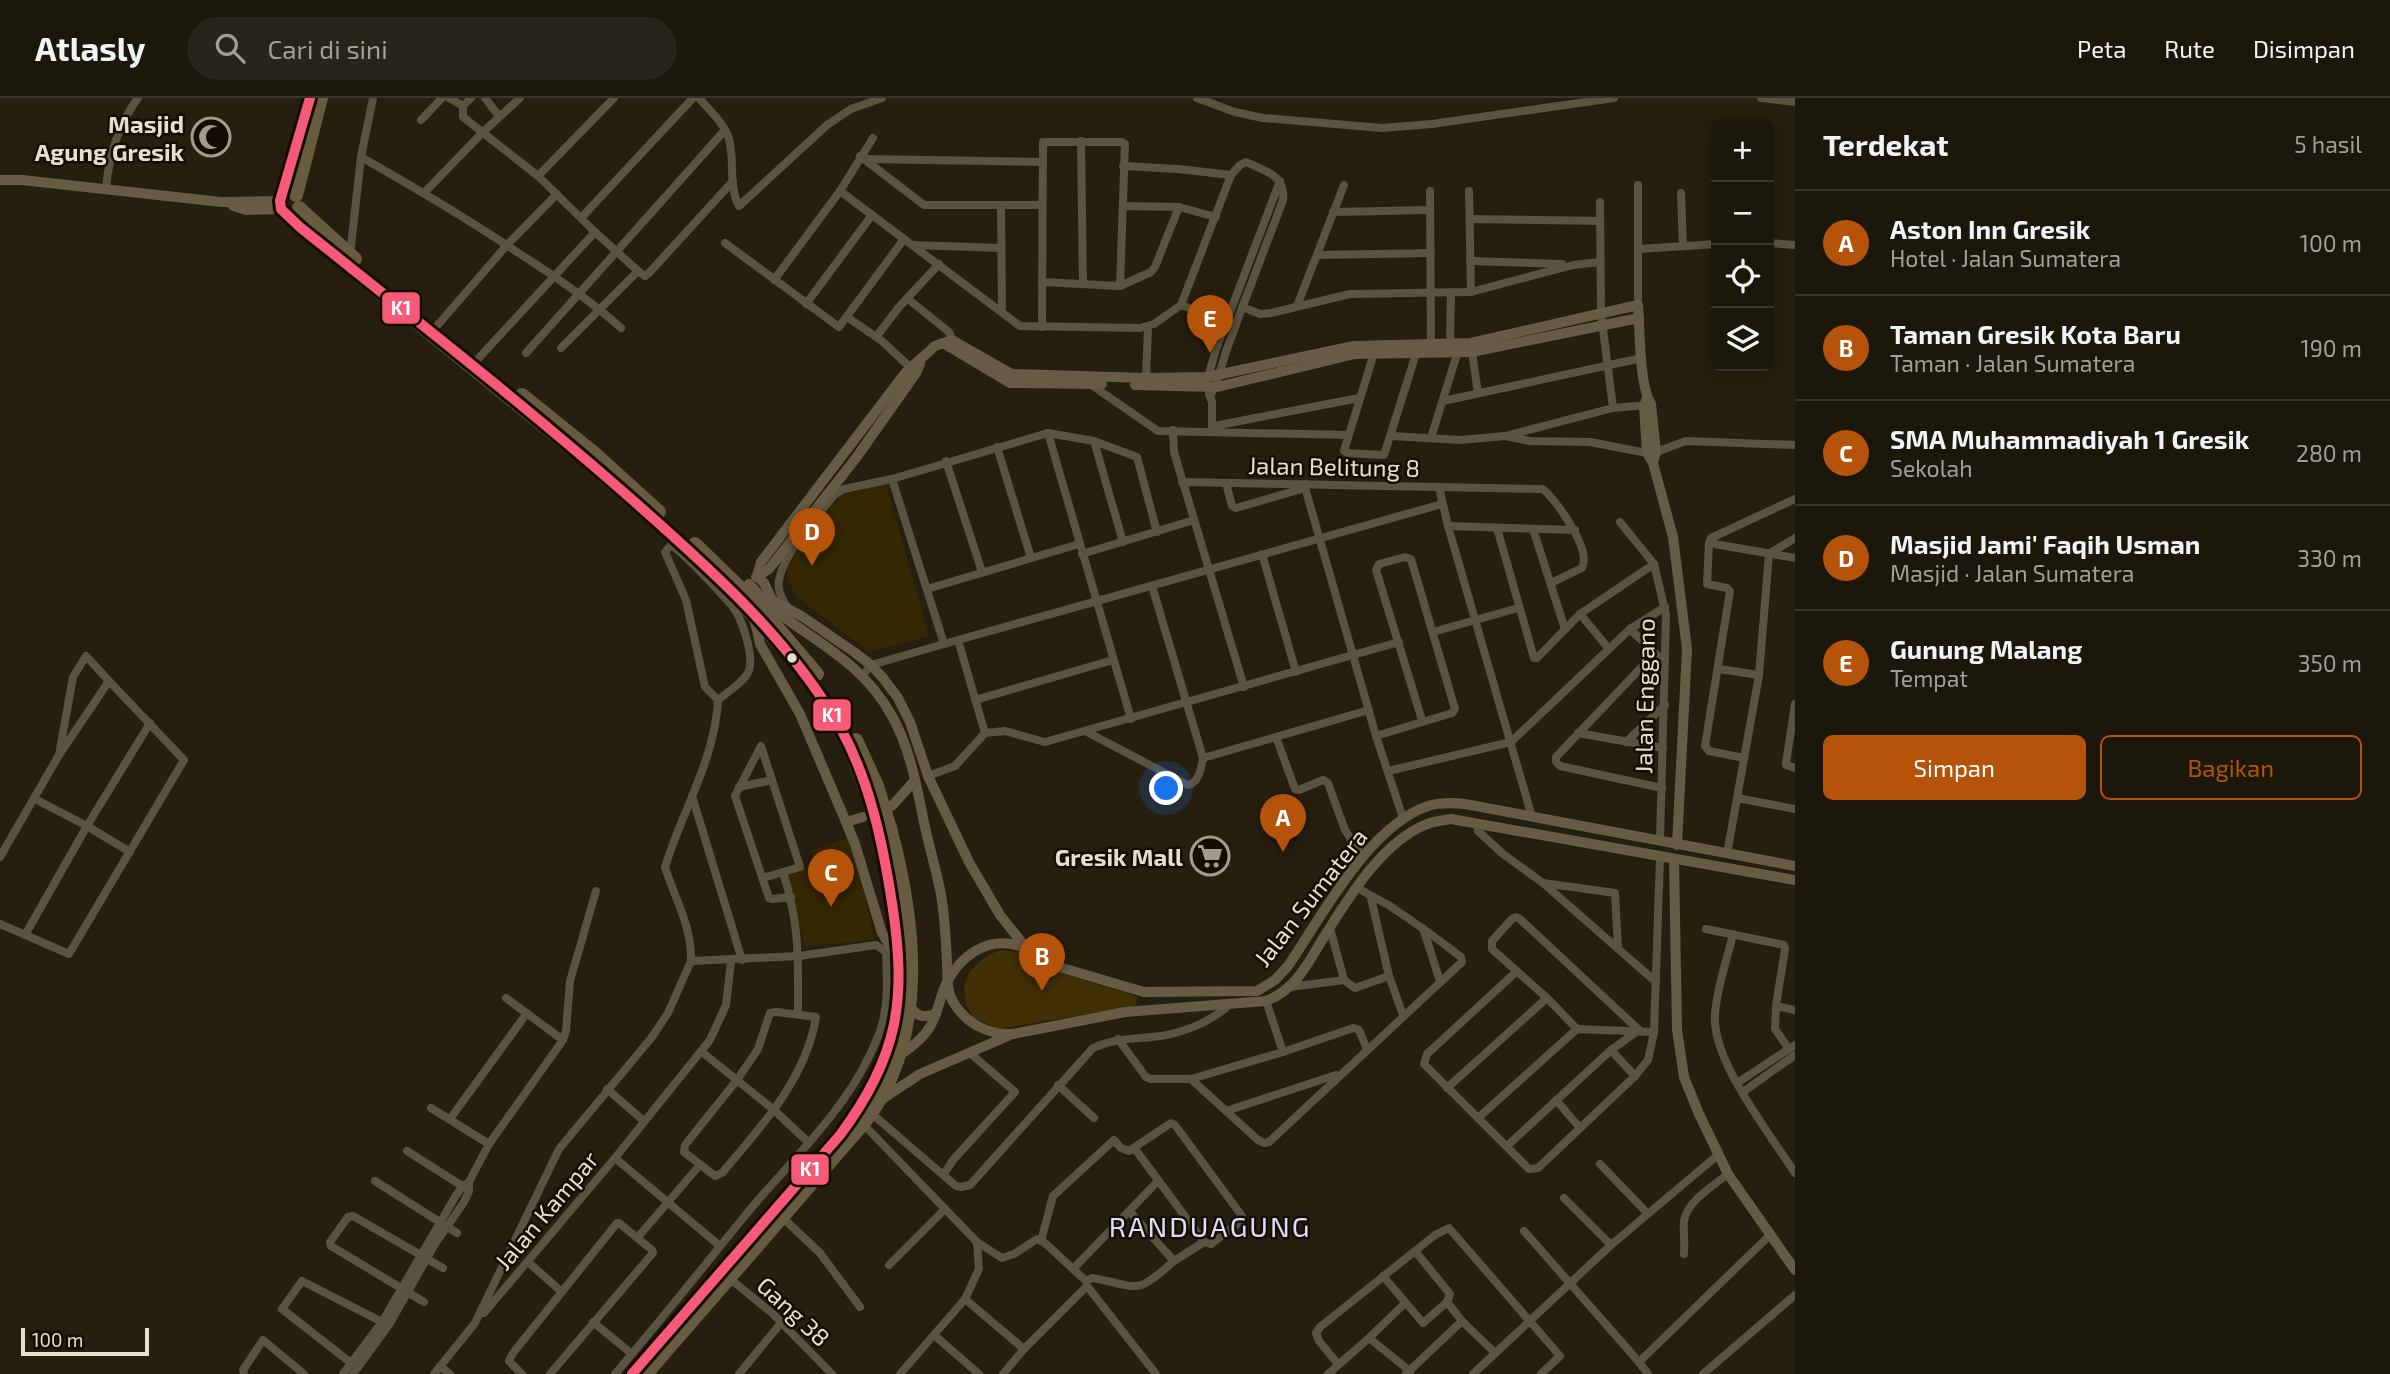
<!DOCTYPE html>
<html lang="id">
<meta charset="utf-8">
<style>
body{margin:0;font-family:"Exo 2",sans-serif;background:#292419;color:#f1f3f6}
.controls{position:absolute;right:21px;top:21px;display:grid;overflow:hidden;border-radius:10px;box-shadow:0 4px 18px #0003}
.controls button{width:63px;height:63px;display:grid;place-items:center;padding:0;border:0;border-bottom:2px solid #3a362c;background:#1c170b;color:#f1f3f6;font:35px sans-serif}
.scale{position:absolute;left:21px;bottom:18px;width:128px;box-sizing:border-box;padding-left:7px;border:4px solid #e7dfce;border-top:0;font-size:19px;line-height:24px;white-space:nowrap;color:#e7dfce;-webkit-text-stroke:5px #130d03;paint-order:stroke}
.you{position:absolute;left:1167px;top:691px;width:24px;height:24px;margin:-18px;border:5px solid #fff;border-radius:50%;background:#1a73e8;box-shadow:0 0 0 10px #1a73e833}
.badge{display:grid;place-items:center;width:46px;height:46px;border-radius:50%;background:#b45309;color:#fff;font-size:23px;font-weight:700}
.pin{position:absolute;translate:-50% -58px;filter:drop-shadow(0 2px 4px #0008)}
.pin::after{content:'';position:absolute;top:37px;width:24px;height:21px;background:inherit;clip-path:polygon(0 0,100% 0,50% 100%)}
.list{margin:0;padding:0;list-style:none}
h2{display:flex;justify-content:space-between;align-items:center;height:91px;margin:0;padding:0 28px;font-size:30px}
h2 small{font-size:23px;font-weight:400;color:#a09f9d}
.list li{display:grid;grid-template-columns:46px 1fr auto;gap:21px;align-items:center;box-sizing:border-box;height:105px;padding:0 28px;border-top:2px solid #3a362c}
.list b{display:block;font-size:26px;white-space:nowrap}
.list p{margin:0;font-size:23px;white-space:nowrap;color:#a09f9d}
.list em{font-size:23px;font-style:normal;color:#a09f9d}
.actions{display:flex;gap:14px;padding:21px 28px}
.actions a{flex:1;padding:16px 0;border:2px solid #b45309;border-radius:10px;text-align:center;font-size:24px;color:#b45309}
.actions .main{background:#b45309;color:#fff}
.icon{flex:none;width:38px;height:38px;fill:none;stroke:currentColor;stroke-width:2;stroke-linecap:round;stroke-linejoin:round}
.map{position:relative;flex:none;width:1795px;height:1276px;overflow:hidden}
header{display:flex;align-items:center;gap:42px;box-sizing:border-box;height:98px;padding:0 35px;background:#1c170b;border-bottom:2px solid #3a362c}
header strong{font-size:33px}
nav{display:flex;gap:38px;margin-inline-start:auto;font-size:24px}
.search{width:490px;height:63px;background:#292419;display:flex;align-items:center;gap:18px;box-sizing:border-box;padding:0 24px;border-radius:38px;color:#a09f9d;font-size:26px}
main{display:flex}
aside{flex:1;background:#1c170b}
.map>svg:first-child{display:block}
.built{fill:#362703}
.green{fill:#412f06}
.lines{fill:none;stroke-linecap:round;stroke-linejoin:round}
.street{stroke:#5b5341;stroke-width:8}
.secondary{stroke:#665c46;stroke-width:10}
.highway{stroke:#675c40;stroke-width:14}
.highway-bridge{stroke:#675c40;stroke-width:14}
.bus-1-casing{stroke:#130d03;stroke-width:16}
.bus-1{stroke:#f75a77;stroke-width:10}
.bus-dot{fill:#e7dfce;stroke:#130d03;stroke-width:2.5}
.labels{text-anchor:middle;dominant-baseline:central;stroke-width:5;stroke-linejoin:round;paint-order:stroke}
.poi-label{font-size:24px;font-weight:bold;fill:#e7dfce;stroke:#130d03;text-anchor:end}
.street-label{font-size:24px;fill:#e7dfce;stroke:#130d03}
.quarter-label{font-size:28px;letter-spacing:2px;fill:#e0dbf8;stroke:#130d03}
.line-badge{stroke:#130d03;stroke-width:2.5}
.badge-label{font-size:19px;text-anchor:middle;font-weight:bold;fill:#fff}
</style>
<header>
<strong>Atlasly</strong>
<div class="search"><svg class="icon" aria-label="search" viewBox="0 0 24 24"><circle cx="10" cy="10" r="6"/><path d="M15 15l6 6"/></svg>Cari di sini</div>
<nav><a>Peta</a><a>Rute</a><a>Disimpan</a></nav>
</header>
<main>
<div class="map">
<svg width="1795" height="1276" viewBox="0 0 1795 1276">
<rect width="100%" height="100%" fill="#261f0f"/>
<g class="built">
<path d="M886,385L929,538L869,554L797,499L788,482L786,471L811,433L840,398Z"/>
<path d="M850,740L859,768L874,842L805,848L787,777L815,766L812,752Z"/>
</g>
<path class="green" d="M999,852L1018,854L1056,874L1137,898L1136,908L998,931L973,919L966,906L964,888L970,873L984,860Z"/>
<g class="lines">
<g class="street">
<path d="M449,0L463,8"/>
<path d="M471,0L463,8V19L538,78L595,134L638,173L561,250"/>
<path d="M485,0L499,18"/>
<path d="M699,0C709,12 725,26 729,41C735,63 728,87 739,108L827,27L851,11L882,0"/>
<path d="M1197,0L1235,14L1263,20L1382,30L1432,26L1614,0"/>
<path d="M1761,0L1795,4"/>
<path d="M421,22L442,0"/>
<path d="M1081,43L1083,185"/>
<path d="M860,58L924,107H1042"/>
<path d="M361,59C414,89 466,120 517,154C553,177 589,201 621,230"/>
<path d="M863,61L1042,64"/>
<path d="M1123,68L1178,71L1231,77"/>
<path d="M538,78L614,0"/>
<path d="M106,90C109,57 118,27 138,0"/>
<path d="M840,93L1020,228L1140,230L1154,226L1181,207L1231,77L1240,67L1246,64C1265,73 1286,77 1283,102C1265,150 1246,199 1228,248C1222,263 1219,285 1210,298"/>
<path d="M1430,93L1431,246"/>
<path d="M1469,93L1471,194"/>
<path d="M424,95L483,34L520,0"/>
<path d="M1681,95L1683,148"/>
<path d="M1600,104L1601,215L1613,310"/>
<path d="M1001,107L1002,214"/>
<path d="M1123,108L1179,109L1216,119"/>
<path d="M1333,114L1430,112"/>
<path d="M581,120L693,0"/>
<path d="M1470,121L1600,123"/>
<path d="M725,145L839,229L904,141"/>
<path d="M1769,145L1795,147"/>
<path d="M913,147L1001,150"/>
<path d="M1639,151L1716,146"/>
<path d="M350,157L361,59L373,0"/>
<path d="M1317,157L1431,155"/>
<path d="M1470,163L1562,166"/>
<path d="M638,173L645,178L649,175L733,83"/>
<path d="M774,182L840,93L873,40"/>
<path d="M1042,184L1120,188"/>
<path d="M908,201L949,234L952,242L951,247"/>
<path d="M806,206L872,117"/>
<path d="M1181,207L1230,225"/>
<path d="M1638,207V87"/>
<path d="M1297,208L1344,87"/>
<path d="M1242,209L1260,216L1271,215L1350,196L1471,194L1573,167L1600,164"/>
<path d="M847,219L882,243L913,272"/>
<path d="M436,229L507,147L557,96"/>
<path d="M1042,229L1043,44H1122L1125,46L1120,188L1151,174L1155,169L1179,109"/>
<path d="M876,239L899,209L939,166"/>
<path d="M1450,246L1451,194"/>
<path d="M1472,254L1478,295"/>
<path d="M526,255L725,32"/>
<path d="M1374,255L1344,353L1347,355L1384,357L1416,256"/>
<path d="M477,262L595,134"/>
<path d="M1146,280L1148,229"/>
<path d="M1207,283L1216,251L1280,83"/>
<path d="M1090,286L1158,333L1348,337"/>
<path d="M1209,296L1212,304V334"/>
<path d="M1443,303L1642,260"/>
<path d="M1214,328L1359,300"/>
<path d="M1173,332L1174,354L1244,589"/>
<path d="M1048,335L1131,621"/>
<path d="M1391,338L1460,342L1505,338L1613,310L1648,307"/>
<path d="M1505,338L1530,343L1590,344L1647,355L1656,354L1686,343L1795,347"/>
<path d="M1431,340L1457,256"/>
<path d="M1094,343L1123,444"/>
<path d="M997,349L1031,460"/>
<path d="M946,363L982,474"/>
<path d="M1182,384L1543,391C1557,403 1592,452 1582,470L1551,485"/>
<path d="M1226,385L1232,408L1236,410L1305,390"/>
<path d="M1304,386L1376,638L1403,720"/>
<path d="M1439,389L1448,428L1532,719"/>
<path d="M1620,424L1654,466L1666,517L1660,743"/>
<path d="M1448,428L1575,432"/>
<path d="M1497,430L1534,560H1537L1580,516L1654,466"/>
<path d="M1533,431L1565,531"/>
<path d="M1709,445L1707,486L1727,490L1730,493L1705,648L1709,653L1744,660"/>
<path d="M1709,445L1711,440L1795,401"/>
<path d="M1709,445L1795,460"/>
<path d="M1082,456L1194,422"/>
<path d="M1262,456L1296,574"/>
<path d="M927,491L1079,446"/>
<path d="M788,511C785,505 780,498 779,491C774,465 819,417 834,397L844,391L892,381"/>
<path d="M1580,516L1609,551"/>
<path d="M1630,531L1658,558"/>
<path d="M1433,534L1518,510"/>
<path d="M958,542L985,635"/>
<path d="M944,546L892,381L1048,335L1094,343L1137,359L1157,434"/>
<path d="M1655,555L1556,659V664L1560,668L1662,690"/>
<path d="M1719,571L1759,577"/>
<path d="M863,577L871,567L944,546L1442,406"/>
<path d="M975,602L1113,562"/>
<path d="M1795,606L1786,665V667L1795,670"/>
<path d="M1087,634L1188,687C1199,685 1201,670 1203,660L1152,488"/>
<path d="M1578,635L1663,650"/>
<path d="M1376,638L1452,615L1455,611L1411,461L1405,459L1379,466L1376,472L1422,622"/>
<path d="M1276,639L1295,691L1299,692L1323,682L1328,685L1345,732L1362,758"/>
<path d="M1626,644L1665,607"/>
<path d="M1203,660L1369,612"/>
<path d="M1388,673L1511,644L1630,531L1665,509"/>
<path d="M928,678L955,668L985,635L1005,633L1045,644L1399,544"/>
<path d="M739,689L772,682"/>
<path d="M692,698L742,862"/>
<path d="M1737,700L1795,711"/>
<path d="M35,701L87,728L130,754"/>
<path d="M1478,726V733L1503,756L1543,785L1656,884"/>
<path d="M1727,756L1759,577L1769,456L1795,440"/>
<path d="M0,759L59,657L109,583L86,558L73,579L59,657"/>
<path d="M763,780L783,774"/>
<path d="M1543,785L1615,795L1618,850"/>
<path d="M791,799L773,801L769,800L735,698L761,648L800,769L783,774C800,828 798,860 798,915"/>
<path d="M1371,800L1389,878L1403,917"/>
<path d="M0,826L69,856L184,662L109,583"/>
<path d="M1423,830L1440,883"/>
<path d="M1706,831L1784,847L1785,851L1776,908L1775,931L1789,951"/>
<path d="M1733,836C1727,862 1717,889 1715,916C1711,962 1770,1036 1795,1075"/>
<path d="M25,837L87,728L150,625"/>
<path d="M1517,873L1427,956L1424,966L1529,1071L1538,1070L1635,978L1648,962L1654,934L1660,759"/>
<path d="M1344,882L1355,890L1389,878"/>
<path d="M1290,889L1344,882L1330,830"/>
<path d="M506,900L563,942"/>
<path d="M1266,903L1283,954"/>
<path d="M1776,908L1795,912"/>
<path d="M777,914L816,919C806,981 761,1029 722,1075L715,1078L684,1054L685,1047L737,982L758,951L770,915Z"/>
<path d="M1118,941L1146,979L1151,981H1191L1283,954L1353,930L1359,932L1367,951"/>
<path d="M1611,952L1635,978"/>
<path d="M702,954L774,1012L808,1044"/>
<path d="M1191,981L1258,1042L1264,1045L1269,1044L1462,864L1461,859C1438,841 1414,824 1390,808C1378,801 1368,797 1357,789"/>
<path d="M1737,985L1795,947"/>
<path d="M1058,987L1094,1020"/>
<path d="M1447,990L1547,900"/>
<path d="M607,991L644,1023"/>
<path d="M1743,994L1795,957"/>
<path d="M1556,1002L1580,1030"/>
<path d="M431,1010L489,1046"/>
<path d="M1226,1013L1336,977"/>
<path d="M871,1015L956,1088L962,1089L970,1087L1093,950C1112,941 1130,941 1151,939C1179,937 1210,925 1230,906"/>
<path d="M1478,1020L1577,931L1654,934"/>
<path d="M450,1021L527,915"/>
<path d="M863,1026L977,1144L1002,1160L1014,1156L1037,1141L1045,1145L1086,1183L1087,1188L1024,1251L1003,1276"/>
<path d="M1507,1048L1611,952L1639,932L1520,821L1516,819L1512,821L1492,843V851L1547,900L1577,931"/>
<path d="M1135,1051L1204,1144"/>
<path d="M407,1053L467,1091"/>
<path d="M615,1060L720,1148"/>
<path d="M1600,1066L1648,1116"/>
<path d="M944,1076L953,1062L1015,994L970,955"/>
<path d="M375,1083L457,1135"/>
<path d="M1564,1100L1611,1147"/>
<path d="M782,1119L820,1155L860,1209"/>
<path d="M1524,1133L1639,1264L1769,1138"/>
<path d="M638,1139L699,1068"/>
<path d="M1041,1143L1053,1098L1114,1042L1121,1050L1129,1053L1171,1025L1175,1027L1242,1118L1241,1123L1211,1146L1204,1144L1174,1163L1130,1114"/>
<path d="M1415,1153L1450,1196L1447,1204L1462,1223L1494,1254"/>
<path d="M1684,1156C1685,1145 1683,1134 1684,1123C1687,1103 1713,1088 1728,1076"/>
<path d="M528,1164L562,1194"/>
<path d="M889,1167L945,1111"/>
<path d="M1073,1171L1158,1083"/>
<path d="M1383,1178L1423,1225L1447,1204"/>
<path d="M728,1179L773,1216L832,1276"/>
<path d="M1086,1183L1092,1180C1140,1188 1134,1199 1174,1163"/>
<path d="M1087,1188L1156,1276"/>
<path d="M965,1201L1024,1251"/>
<path d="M424,1204L331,1148L330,1144L348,1119L353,1118L443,1170"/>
<path d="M1405,1205L1369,1240L1410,1273"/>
<path d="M484,1215L615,1060L710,942L726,907L731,863"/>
<path d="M593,1224L632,1256"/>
<path d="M934,1237L979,1276"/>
<path d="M1639,1264L1648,1276"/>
<path d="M351,1265L282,1211L302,1183L386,1226"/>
<path d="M1338,1266L1319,1243L1316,1235L1320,1229L1435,1137L1449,1130L1560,1258L1541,1276"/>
<path d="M440,1268L450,1276"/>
<path d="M244,1276L243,1272L263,1242L304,1276"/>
<path d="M343,1276L382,1224L455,1099L462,1089L469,1084"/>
<path d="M353,1276L389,1227L435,1146L464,1104L469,1093V1084L489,1046L563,942L566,933L570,883L596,793"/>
<path d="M434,1276L475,1225L559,1051L652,939L668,915L691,863"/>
<path d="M522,1276L509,1263L513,1255L617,1125H619L652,1152L653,1155L550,1276"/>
<path d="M615,1276C662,1221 707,1164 753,1108C800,1053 855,1003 880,933C889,908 887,881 886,854L876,847L799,858L691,863C692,829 675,801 665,769C682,714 715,661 718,602C727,594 746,583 749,572C754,557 742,521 733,509C720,494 687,458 671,447L665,454L686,502L705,589L718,602"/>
<path d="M739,1276L781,1225"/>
<path d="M900,1276L965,1201L979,1171L977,1144"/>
<path d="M1328,1276L1369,1240"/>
<path d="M1406,1276L1462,1223"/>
<path d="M1473,1276L1611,1147L1719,1056"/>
<path d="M1703,1276L1795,1197"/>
</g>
<g class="secondary">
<path d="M0,82H22L221,104L280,103"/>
<path d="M233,108L246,112L281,111"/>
<path d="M943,245L1010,285L1102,286"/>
<path d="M1135,287L1217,289L1355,256L1472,254L1639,220"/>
<path d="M1647,300L1644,308L1647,355L1653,365L1673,439L1687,551L1677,747"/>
<path d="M757,478L764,485L772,502L803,519L854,554L871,567L883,580L898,600L910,624L928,678L969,764L1000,817L1027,851L1059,869L1144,894L1257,893L1275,882L1288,868C1322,818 1369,728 1428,708C1440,704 1453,705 1465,706L1795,768"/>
<path d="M757,478L761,464L906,274L935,248L952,242L1012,276L1146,280L1207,279L1354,248L1471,245L1638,207C1640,231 1639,287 1651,306L1656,354L1653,365"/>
<path d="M756,479L769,471L856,360L916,275L920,266"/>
<path d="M749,486C757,493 762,503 770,509C817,545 862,564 892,618C911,652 917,691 925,729C930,752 937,774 941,797C945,819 946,843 947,865C948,879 946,889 952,902C965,925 987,937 1013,936L1125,914L1266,903C1295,892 1307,867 1322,842C1347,802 1383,741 1430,725C1437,723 1444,722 1451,721L1795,782"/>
<path d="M754,519L760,546L800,616L846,724L855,746L882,835L898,861"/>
<path d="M892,708L915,682"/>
<path d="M846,724L863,719"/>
<path d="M1674,761L1677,931L1684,979L1699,1016L1728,1076L1795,1172"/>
<path d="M910,908C917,919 923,920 936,916"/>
<path d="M894,956L900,957C912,949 924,940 931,927C938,914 940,899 946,886C962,855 991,836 1025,850"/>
<path d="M882,1001L920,976L1008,938"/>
</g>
<g class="highway">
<path d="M310,0L280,103L281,111L301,130L583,360L678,443L736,499L804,573L831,613L851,653L866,692"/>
<path d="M296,97L321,0"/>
<path d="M299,110L355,161"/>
<path d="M522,297L594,355L659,414"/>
<path d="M695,446L760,509L817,576"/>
<path d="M856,642L877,688"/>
<path d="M732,1161L856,1017C918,919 902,842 879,734"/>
<path d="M632,1276L709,1187"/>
<path d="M646,1276L863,1026C929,942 916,827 890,730"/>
</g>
<g class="highway-bridge">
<path d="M877,688L890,730"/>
<path d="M866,692L879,734"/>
</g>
<defs>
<path id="bus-1" d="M310,0L280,103L281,111L301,130C411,218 522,305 628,398C706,467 789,539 841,631C870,684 883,746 892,805C907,901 899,958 840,1037L632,1276"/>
</defs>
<use href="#bus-1" class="bus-1-casing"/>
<use href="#bus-1" class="bus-1"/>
</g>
<defs>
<symbol id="mosque-ring" viewBox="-11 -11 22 22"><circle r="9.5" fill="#130d03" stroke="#a39c8b" stroke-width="1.5"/><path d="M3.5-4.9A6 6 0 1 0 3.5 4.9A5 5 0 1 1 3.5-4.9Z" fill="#a39c8b"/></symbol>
<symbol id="supermarket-ring" viewBox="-11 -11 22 22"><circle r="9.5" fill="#130d03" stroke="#a39c8b" stroke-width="1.5"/><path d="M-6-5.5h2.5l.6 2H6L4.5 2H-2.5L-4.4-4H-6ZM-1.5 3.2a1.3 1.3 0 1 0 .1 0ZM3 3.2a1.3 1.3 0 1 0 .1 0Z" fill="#a39c8b"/></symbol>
</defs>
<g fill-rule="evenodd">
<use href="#mosque-ring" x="189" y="17" width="44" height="44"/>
<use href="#supermarket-ring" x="1188" y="736" width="44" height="44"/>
</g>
<circle class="bus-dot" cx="792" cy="560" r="6"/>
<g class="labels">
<g class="poi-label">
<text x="184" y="25">Masjid<tspan x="184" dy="28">Agung Gresik</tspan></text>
<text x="1183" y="758">Gresik Mall</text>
</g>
<g class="street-label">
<text transform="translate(1334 368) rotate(1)">Jalan Belitung 8</text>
<text transform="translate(1644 598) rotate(-89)">Jalan Enggano</text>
<text transform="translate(1310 799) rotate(-52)">Jalan Sumatera</text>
<text transform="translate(546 1112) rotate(-50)">Jalan Kampar</text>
<text transform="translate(794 1213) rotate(43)">Gang 38</text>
</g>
<g class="quarter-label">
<text x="1210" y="1128">RANDUAGUNG</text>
</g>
</g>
<g class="line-badge">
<rect x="381" y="193" width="40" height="34" rx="7" fill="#f75a77"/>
<rect x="812" y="600" width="40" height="34" rx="7" fill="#f75a77"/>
<rect x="790" y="1055" width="40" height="33" rx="7" fill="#f75a77"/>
</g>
<g class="badge-label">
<text x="401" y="217">K1</text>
<text x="832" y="624">K1</text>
<text x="810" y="1078">K1</text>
</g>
</svg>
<div class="controls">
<button>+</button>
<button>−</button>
<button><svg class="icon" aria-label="locate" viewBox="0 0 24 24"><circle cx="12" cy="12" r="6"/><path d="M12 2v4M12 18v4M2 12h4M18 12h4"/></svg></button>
<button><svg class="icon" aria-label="layers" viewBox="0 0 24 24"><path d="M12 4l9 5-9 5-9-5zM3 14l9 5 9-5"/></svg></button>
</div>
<div class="scale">100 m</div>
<div class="you"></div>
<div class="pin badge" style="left:1283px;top:754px">A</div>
<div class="pin badge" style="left:1042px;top:893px">B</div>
<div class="pin badge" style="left:831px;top:809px">C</div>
<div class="pin badge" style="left:812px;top:468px">D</div>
<div class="pin badge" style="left:1210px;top:255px">E</div>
</div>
<aside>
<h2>Terdekat<small>5 hasil</small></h2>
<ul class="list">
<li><span class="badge">A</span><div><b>Aston Inn Gresik</b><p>Hotel · Jalan Sumatera</p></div><em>100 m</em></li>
<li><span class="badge">B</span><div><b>Taman Gresik Kota Baru</b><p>Taman · Jalan Sumatera</p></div><em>190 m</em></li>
<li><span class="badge">C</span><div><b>SMA Muhammadiyah 1 Gresik</b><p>Sekolah</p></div><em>280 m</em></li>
<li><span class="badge">D</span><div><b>Masjid Jami' Faqih Usman</b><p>Masjid · Jalan Sumatera</p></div><em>330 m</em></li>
<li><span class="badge">E</span><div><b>Gunung Malang</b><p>Tempat</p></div><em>350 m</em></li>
</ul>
<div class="actions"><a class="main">Simpan</a><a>Bagikan</a></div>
</aside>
</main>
